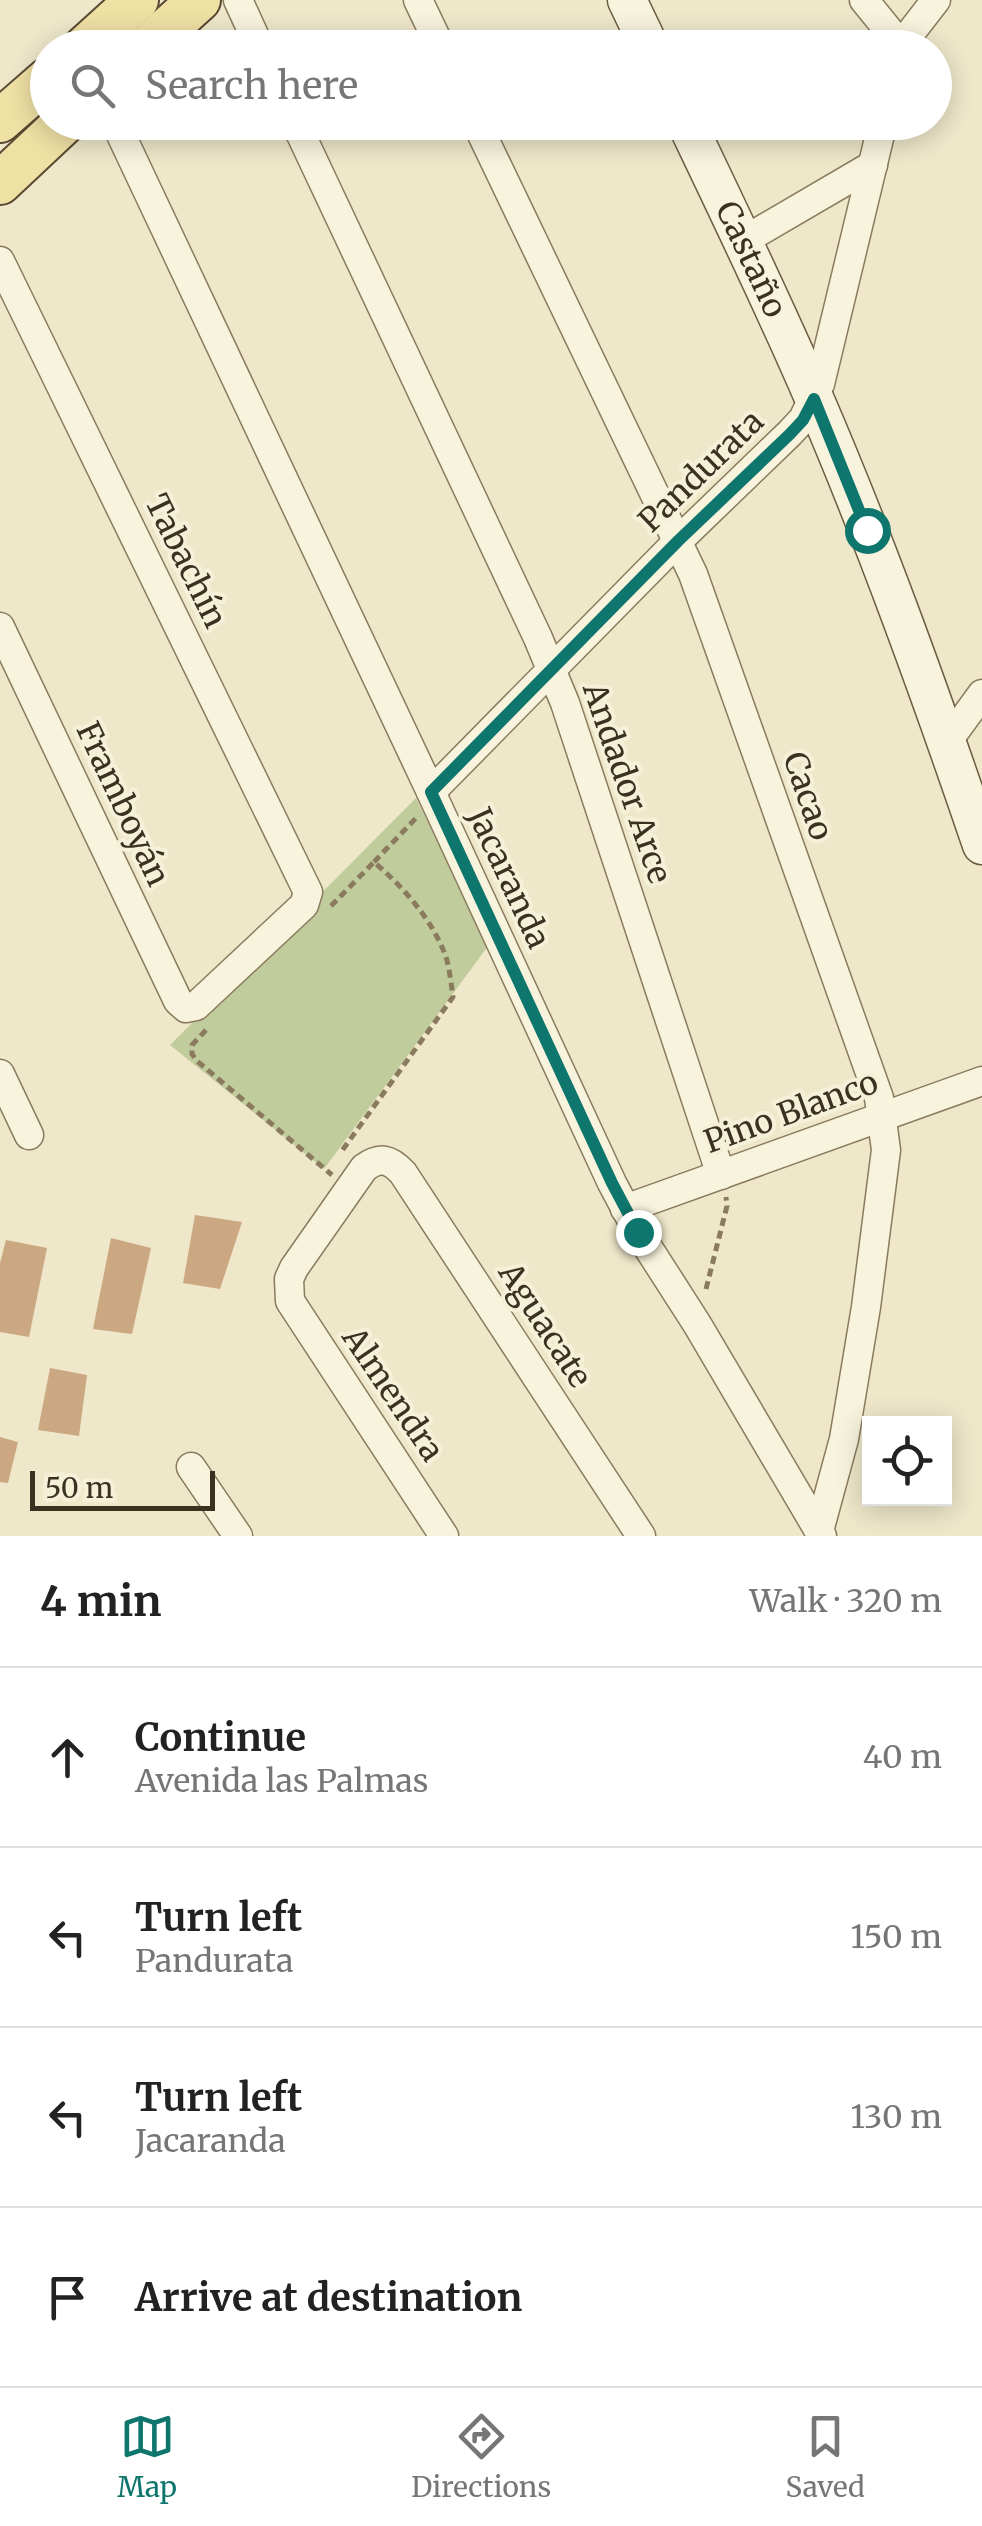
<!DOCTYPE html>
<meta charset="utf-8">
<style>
body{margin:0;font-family:Merriweather,serif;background:#f2f2f2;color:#222}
.controls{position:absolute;right:30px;bottom:30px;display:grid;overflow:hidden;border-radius:0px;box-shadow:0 5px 25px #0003}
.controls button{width:90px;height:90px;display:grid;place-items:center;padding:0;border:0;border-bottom:2px solid #e0e0e0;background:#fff;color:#222;font:50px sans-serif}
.scale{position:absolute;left:30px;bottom:25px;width:185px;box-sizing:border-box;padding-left:10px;border:5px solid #3b3121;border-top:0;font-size:28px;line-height:35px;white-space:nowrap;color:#3b3121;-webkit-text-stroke:8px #f5f1d9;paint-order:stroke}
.stop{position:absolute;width:30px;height:30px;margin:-22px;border:8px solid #0f766e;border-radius:50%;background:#fff}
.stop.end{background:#0f766e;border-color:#fff;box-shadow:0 2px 10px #0008}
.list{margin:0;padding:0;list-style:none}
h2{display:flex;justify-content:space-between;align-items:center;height:130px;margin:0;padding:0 40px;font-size:42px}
h2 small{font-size:32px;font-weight:400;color:#767676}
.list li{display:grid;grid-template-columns:65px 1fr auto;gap:30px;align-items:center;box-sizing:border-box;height:180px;padding:0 40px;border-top:2px solid #e0e0e0}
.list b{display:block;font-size:38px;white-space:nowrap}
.list p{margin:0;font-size:32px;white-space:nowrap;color:#767676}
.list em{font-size:32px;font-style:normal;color:#767676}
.icon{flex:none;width:55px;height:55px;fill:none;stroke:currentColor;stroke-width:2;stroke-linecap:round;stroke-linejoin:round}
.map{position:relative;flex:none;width:982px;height:1536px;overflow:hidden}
.search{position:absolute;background:#fff;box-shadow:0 5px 25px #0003;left:30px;right:30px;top:30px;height:110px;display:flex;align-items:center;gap:25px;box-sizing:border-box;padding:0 35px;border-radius:55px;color:#767676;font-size:38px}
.sheet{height:850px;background:#fff}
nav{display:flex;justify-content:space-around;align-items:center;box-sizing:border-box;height:140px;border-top:2px solid #e0e0e0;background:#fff;font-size:28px;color:#767676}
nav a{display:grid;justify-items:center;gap:5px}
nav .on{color:#0f766e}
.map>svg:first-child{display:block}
.green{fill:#c1cc9d}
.building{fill:#cba881}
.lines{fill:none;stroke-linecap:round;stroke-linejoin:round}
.street-casing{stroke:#8a7b5e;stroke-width:31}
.secondary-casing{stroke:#6c5c41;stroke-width:41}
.primary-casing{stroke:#594832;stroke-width:46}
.path{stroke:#8a7b5e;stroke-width:5;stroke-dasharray:8 5;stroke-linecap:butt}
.street{stroke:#f8f3dd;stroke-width:28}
.secondary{stroke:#f8f3dd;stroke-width:38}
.primary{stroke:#efe0a4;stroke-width:42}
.route{stroke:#0f766e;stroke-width:12}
.labels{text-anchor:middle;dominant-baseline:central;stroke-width:8;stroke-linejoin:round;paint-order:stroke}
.street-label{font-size:32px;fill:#3b3121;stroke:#f5f1d9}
</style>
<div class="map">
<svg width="982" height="1536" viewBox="0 0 982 1536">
<rect width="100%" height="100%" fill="#eee7ca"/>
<path class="green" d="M416,798L491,942L324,1169L170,1045Z"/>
<g class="building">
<path d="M195,1215L242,1222L220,1289L183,1283Z"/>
<path d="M111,1238L151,1248L132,1334L93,1329Z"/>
<path d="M6,1240L47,1248L29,1337L0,1332V1263Z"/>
<path d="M50,1368L87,1375L79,1436L38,1430Z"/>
<path d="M0,1437L18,1442L8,1483L0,1482Z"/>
</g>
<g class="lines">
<defs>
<g id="street">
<path d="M238,0L260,48"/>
<path d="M418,0L441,48"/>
<path d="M864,0L903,48"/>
<path d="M904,48L912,31L936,0"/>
<path d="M115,122L431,792L612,1183L638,1232L697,1324L822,1536"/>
<path d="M295,122L538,638L565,703L721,1175"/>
<path d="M476,122L693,574L879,1098L886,1150L866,1307L844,1439L819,1531"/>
<path d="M743,241L873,165"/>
<path d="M0,261L308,892L304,905L196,1006L186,1008L178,1001L0,627"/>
<path d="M947,742L982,694"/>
<path d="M431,792L678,541L790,433L803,419L820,384L883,122"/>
<path d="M0,1074L29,1135"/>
<path d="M625,1209L982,1081"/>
<path d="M191,1467L238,1536"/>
<path d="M444,1536L290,1301L289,1279L294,1268L364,1168C380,1156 390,1159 403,1173L641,1536"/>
</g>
<g id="secondary">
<path d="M627,0L650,48"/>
<path id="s1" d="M686,122C730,214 774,305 814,398C877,544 931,695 982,845"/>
</g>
<g id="primary">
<path d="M84,48L137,0"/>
<path d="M146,48L199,0"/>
<path d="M0,121L48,79"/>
<path d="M0,183L65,122"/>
</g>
</defs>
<use href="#street" class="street-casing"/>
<use href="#secondary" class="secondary-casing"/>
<use href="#primary" class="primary-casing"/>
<g class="path">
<path d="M374,862L417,817"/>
<path d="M331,906L374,862C404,888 432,919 446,957C450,970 451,984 453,997L341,1152"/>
<path d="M206,1030L192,1045V1054L197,1061L332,1175"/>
<path d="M706,1289L727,1206L726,1197"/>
</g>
<use href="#street" class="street"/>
<use href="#secondary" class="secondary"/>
<use href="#primary" class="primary"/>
</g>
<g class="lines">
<path class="route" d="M638,1232L612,1183L431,792L678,541L790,434L803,420L814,399L867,530"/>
</g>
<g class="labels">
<g class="street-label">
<text stroke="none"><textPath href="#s1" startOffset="152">Castaño</textPath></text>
<text transform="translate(701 471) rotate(-44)">Pandurata</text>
<text transform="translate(186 561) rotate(64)">Tabachín</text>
<text transform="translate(627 783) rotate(71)">Andador Arce</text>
<text transform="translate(808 796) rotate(71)">Cacao</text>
<text transform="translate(123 804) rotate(65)">Framboyán</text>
<text transform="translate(509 878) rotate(65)">Jacaranda</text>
<text transform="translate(791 1112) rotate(-20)">Pino Blanco</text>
<text transform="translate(545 1325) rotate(57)">Aguacate</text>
<text transform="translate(393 1394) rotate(56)">Almendra</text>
</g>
</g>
</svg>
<div class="controls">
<button><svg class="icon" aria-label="locate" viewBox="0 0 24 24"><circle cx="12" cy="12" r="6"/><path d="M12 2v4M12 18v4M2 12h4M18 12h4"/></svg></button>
</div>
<div class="scale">50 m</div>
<div class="stop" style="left:867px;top:530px"></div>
<div class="stop end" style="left:638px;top:1232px"></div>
<div class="search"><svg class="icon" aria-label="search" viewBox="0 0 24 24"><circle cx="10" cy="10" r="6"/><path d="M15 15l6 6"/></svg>Search here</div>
</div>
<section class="sheet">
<h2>4 min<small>Walk · 320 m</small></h2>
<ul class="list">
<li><svg class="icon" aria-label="ahead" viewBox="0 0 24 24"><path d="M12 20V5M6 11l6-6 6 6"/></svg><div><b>Continue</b><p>Avenida las Palmas</p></div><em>40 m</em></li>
<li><svg class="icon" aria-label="left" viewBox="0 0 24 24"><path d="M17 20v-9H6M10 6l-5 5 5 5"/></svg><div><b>Turn left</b><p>Pandurata</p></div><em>150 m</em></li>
<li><svg class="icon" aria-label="left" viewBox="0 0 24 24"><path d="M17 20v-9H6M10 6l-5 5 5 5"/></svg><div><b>Turn left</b><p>Jacaranda</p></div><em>130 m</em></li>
<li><svg class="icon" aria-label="arrive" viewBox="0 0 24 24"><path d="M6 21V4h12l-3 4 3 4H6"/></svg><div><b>Arrive at destination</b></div></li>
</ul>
</section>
<nav>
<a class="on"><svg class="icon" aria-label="map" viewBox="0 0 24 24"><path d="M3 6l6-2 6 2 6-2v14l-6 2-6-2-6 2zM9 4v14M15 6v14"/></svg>Map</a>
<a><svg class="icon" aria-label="directions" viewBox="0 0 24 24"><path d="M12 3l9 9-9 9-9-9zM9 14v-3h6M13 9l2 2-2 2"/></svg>Directions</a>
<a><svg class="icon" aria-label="saved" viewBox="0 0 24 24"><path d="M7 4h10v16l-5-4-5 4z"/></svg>Saved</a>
</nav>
